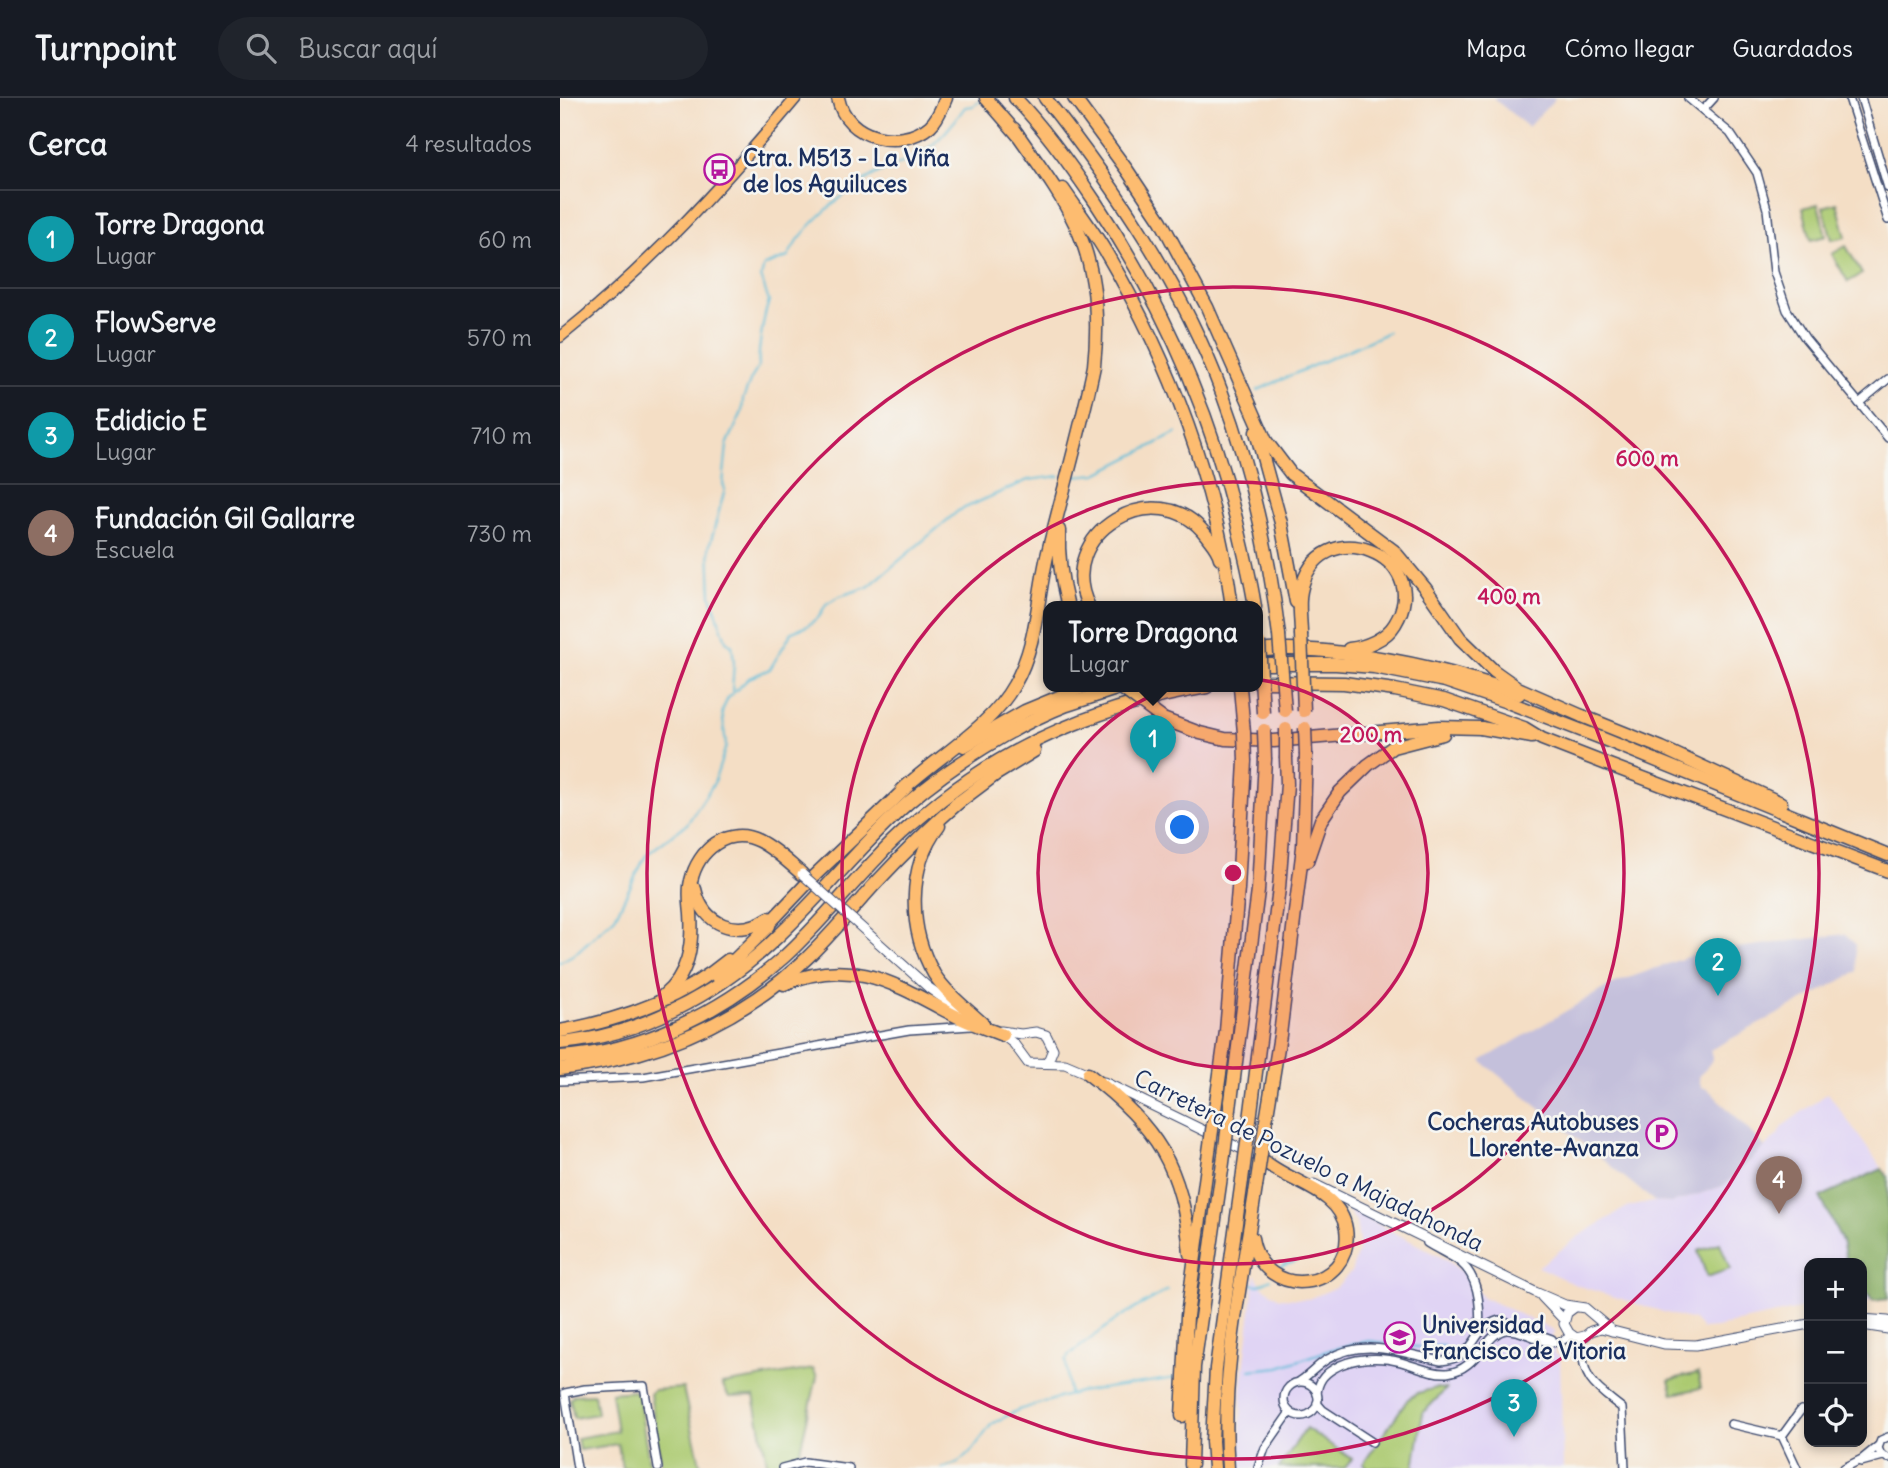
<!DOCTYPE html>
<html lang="es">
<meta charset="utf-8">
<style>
body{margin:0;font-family:Delius,sans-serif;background:#20242c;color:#f1f3f6}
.controls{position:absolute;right:21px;bottom:21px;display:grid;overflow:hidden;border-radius:14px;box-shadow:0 4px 10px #0003}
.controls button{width:63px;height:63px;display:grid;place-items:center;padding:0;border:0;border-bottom:2px solid #363941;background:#171b24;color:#f1f3f6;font:35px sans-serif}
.you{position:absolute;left:623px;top:730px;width:24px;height:24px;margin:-18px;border:5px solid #fff;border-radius:50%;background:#1a73e8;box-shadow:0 0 0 10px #1a73e833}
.badge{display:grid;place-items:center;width:46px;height:46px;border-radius:50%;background:#db2777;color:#fff;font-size:23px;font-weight:700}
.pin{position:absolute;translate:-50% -58px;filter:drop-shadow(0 2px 4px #0008)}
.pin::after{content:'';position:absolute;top:37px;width:24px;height:21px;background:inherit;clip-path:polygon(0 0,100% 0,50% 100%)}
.popup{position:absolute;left:483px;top:503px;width:220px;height:91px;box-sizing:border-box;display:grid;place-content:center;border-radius:14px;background:#171b24;filter:drop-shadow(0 2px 5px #0005);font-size:23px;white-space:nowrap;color:#9ea1a6}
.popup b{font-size:26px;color:#f1f3f6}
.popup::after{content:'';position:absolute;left:50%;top:100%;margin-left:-14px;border:14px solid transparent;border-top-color:#171b24}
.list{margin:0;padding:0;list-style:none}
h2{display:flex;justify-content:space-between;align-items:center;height:91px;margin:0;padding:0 28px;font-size:30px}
h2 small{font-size:23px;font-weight:400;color:#9ea1a6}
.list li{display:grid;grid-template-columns:46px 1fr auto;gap:21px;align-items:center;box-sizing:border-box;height:98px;padding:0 28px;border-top:2px solid #363941}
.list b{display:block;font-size:26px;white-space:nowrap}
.list p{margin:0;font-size:23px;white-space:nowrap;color:#9ea1a6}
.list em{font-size:23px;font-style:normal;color:#9ea1a6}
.icon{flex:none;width:38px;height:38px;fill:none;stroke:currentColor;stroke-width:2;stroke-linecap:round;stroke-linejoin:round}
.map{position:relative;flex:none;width:1328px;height:1370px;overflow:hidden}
header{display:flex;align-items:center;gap:42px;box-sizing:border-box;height:98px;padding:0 35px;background:#171b24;border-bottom:2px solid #363941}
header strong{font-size:33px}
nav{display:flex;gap:38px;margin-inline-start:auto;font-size:24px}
.search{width:490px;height:63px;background:#20242c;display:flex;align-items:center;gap:18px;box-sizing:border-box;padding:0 24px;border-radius:38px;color:#9ea1a6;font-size:26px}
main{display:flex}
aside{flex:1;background:#171b24}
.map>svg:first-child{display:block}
.built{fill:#e0d4f4}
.industrial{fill:#c4c0db}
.green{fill:#acca71;stroke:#647c68;stroke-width:2}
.forest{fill:#89ae63;stroke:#526e60;stroke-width:2}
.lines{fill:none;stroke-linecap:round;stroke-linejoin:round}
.stream{stroke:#5abcd8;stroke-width:2}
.minor-casing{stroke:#3c496d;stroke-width:10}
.tertiary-casing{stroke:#3c496d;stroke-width:11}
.primary-casing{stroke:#3c496d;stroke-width:13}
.trunk-casing{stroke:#3c496d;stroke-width:15}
.motorway-casing{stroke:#3c496d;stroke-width:15}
.minor{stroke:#fff;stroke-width:7}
.tertiary{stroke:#fff;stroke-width:9}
.primary{stroke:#fdbc70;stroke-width:10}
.trunk{stroke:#fdbc70;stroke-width:12}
.motorway{stroke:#fdbc70;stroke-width:12}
.tertiary-bridge-casing{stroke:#3c496d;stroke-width:11;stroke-linecap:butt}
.trunk-bridge-casing{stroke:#3c496d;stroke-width:15;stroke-linecap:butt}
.motorway-bridge-casing{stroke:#3c496d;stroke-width:15;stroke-linecap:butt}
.tertiary-bridge{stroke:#fff;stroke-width:9}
.trunk-bridge{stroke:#fdbc70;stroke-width:12}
.motorway-bridge{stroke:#fdbc70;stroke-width:12}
.ring{fill:none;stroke:#c2185b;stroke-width:3.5}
.labels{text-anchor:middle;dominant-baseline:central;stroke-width:5;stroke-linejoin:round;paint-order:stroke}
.poi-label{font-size:23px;font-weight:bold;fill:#1b2f5e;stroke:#f6f6f2;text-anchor:start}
.street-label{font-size:23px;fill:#1b2f5e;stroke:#f6f6f2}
.centre{fill:#c2185b;stroke:#f6f6f2;stroke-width:3.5}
.ring-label{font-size:21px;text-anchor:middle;font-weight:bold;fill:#c2185b;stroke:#f6f6f2;stroke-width:5;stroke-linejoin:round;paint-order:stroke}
</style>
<header>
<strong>Turnpoint</strong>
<div class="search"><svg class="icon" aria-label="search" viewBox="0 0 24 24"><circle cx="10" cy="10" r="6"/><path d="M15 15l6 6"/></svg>Buscar aquí</div>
<nav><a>Mapa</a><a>Cómo llegar</a><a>Guardados</a></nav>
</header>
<main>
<aside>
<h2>Cerca<small>4 resultados</small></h2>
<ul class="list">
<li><span class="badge" style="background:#0f9aa8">1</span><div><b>Torre Dragona</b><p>Lugar</p></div><em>60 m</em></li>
<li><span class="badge" style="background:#0f9aa8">2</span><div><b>FlowServe</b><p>Lugar</p></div><em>570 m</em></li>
<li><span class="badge" style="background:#0f9aa8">3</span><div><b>Edidicio E</b><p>Lugar</p></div><em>710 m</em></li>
<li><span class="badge" style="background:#8d6e63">4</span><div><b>Fundación Gil Gallarre</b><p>Escuela</p></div><em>730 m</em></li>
</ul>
</aside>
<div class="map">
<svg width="1328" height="1370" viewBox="0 0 1328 1370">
<rect width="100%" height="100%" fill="#f6f6f2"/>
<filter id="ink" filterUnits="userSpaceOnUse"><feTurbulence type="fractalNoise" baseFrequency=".0143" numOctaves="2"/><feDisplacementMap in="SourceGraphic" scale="14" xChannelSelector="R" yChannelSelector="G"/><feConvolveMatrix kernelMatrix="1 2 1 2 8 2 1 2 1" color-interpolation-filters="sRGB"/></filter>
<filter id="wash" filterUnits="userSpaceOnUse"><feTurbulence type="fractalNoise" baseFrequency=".00686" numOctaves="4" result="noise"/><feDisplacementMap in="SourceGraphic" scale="28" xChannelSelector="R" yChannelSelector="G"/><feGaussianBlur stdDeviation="1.57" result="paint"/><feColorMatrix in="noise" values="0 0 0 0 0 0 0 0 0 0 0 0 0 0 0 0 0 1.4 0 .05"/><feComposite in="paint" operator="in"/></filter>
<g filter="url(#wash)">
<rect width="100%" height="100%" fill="#f4dec5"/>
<g class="built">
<path d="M1268,995L1328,1079V1201L1302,1204V1165H1249V1209L1173,1225L1157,1230L1142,1231L1134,1222L1113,1217L1016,1187L978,1169L1019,1138L1067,1109L1093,1104L1112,1105L1163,1088L1219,1036L1224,1027Z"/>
<path d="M787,1110L885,1161L901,1173L911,1188L923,1199L995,1233L992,1238L995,1250L994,1256L1000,1258L1003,1370H680L682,1290L695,1176L702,1188L719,1200L748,1201L775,1190L791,1174L798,1154L799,1143L796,1124Z"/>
</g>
<g class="industrial">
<path d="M933,0H994L995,1L968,29Z"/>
<path d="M1285,836L1295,846L1297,874L1150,952L1153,961L1139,979L1141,989L1148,991L1205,1049L1163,1088L1112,1105L1095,1104L921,963L1052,886L1138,855Z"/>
</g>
<g class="green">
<path d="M1277,105L1286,139L1272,142L1263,109Z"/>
<path d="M1258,106L1266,138L1251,142L1243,110Z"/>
<path d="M1286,148L1302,176L1288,184L1272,156Z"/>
<path d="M1160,1145L1170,1171L1147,1179L1138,1153Z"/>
<path d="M253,1271L257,1279L239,1356L208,1369L194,1298L169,1299L162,1286Z"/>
<path d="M1138,1275L1141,1290L1113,1296L1109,1282Z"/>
<path d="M123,1290L141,1370H102L90,1296L93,1292Z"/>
<path d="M876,1290L886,1291L863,1315L854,1370H809L803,1366L848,1301L858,1295Z"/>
<path d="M74,1293L78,1296L90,1370H62L58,1346L19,1352L17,1340L57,1333L51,1295Z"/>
<path d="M34,1296L37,1316L14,1320L10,1301L14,1297Z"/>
<path d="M746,1330L792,1361L785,1370H719Z"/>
</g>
<path class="forest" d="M1322,1071L1328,1079V1201L1313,1203L1302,1190V1165H1287L1282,1143L1260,1099Z"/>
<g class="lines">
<g class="stream">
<path d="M698,292L829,234"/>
<path d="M514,378L537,376L617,335"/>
<path d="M172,593L174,564L172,547L166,543L151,498L149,450L165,391L163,386L167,347L182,314L183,301L191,281L199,268C197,256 204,215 209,204L201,179L204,168L228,159C241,129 293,86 322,73C337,66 352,63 365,53C381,41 394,25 405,9L413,8L420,3"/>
<path d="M0,864L16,855L55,819L86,757L127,726L154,685L166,648L162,613L168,600L189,580L210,571L232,534L247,528L259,519L266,506L280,498L308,489L398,413L468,382L500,378"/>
<path d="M718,1171L724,1166L736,1163"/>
<path d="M691,1186L699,1187L711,1181"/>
<path d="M690,1272L719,1269L773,1251L809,1243L857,1249L883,1248"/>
<path d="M509,1297L506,1262L509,1257L561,1218L608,1192"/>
<path d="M381,1370L398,1365L410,1355L432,1326L458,1312L519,1294L616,1280"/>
</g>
</g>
</g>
<g filter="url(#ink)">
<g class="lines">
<defs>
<g id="minor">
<path d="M1128,0L1170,35L1197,75L1207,111L1214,174L1227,212L1245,240L1328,340"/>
<path d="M1289,0L1328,122"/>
<path d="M1301,0L1328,90"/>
<path d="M1143,12L1154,0"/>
<path d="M1299,305L1328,281"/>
<path d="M0,983L83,979L349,932L411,928"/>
<path d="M867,1145C877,1151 887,1156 897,1162C920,1177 921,1209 919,1234"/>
<path d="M1022,1248C1022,1283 1037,1290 1062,1310L1065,1370"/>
<path d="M740,1283C749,1277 757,1268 766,1262C803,1239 843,1255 881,1263C919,1260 909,1231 939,1222L992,1241"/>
<circle cx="741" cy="1301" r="17"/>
<path d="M757,1296C758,1284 763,1277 773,1271C792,1259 820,1258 841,1264C856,1268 872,1276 887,1275C918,1272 925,1235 946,1232C969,1230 989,1257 1011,1237"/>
<path d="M757,1305L763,1312L812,1344"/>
<path d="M1171,1326L1222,1338L1241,1312"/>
<path d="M1222,1338L1237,1370"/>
<path d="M1328,1339L1321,1342L1318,1350L1321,1357L1328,1360"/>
<path d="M1301,1364L1323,1358"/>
<path d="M17,1370L5,1295L25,1291L84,1288L98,1370"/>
<path d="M222,1370L245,1364L289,1370"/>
<path d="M698,1370L705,1350L730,1314"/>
<path d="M1284,1370L1302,1361L1318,1348"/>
</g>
<g id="tertiary">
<path d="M292,821L369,890L406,916"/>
<path d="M441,933L461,936L476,934L486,937L493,951L489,961L485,965"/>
<path d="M440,935L454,946L468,965L505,966L531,977"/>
<path d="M544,984L704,1062"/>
<path d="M754,1086L975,1194L1005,1207L1025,1210L1052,1233"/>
<path d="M982,1199L1004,1222"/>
<path d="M1015,1209L1007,1215L1004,1226L1009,1235L1016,1240L1025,1238L1031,1233L1041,1230L1104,1246L1136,1247L1249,1226"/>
<path d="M1302,1221L1328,1223"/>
<path d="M1302,1227L1328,1231"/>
</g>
<path id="primary" d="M0,239C88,169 164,86 236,0"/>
<g id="trunk">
<path d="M278,0C286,41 340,53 370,28C378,21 382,9 386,0"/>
<path d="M426,0L458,37"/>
<path d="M514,0L567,72L601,123L647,209L706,343L731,376L834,453L865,490L900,540L934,573L958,590L1022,618"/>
<path d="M503,91C518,113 535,135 548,158C611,265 656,385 672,509"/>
<path d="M696,334L721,425L736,504"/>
<path d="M499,432C498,459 501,482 508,509"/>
<path d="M529,509C492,436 598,373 646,437C652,445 658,451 660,460"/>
<path d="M741,536C741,522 738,506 741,493C758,410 877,458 835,526C826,541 806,549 789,551"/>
<path d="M698,553C728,549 755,552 785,555C845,562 902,576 959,596"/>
<path d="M680,589L684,635"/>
<path d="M603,621L640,635L665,641L714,643L879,629L921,630"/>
<path d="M404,648L465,613L523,589"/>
<path d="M342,692C377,659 431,629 454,587C478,546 477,498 488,454C503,392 521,331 534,268C539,221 536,170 515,126C499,92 475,62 454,31"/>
<path d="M379,728C347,769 348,831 374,876C387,896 406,910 423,926"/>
<path d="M747,763L761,722L780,694L808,667L833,649L883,636"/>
<path d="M135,791C143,827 177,841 209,820"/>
<path d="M201,834L254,778L347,689"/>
<path d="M224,886C289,858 332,884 388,914C406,924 424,930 443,937"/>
<path d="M103,898C129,877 133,847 131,815C130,805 128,793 131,783C138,752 168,727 199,743C215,751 229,765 242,776"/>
<path d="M0,933C61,922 120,902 168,862"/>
<path d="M0,971C93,960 179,925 247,860C271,837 293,810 315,786C342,757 369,730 399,704"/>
<path d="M528,976C596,1027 624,1070 630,1156"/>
<path d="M656,1004L666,933L678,791L685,663"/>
<path d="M705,1029L720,937L743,749L746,657"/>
<path d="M692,1140C703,1206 795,1193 786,1131C780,1091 727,1085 702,1061"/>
<path d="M622,1318L627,1218L648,1061"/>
<path d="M668,1370C660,1277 682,1181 696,1089"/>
</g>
<g id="motorway">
<path d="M455,0C486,32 512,69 536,105C606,210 655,323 682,446C687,467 692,488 695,509"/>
<path d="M485,0C556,90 622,187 662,295C691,373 709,455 719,537"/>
<path d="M698,566H776L814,569L885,583L950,605L1041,640L1328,757"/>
<path d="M698,584L784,585L835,592L884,602L964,630L982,641L1049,667L1328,773"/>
<path d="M1022,618L1102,650L1221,705"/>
<path d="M921,630L972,639"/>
<path d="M399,704L435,677L474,653"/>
<path d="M157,879L209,828"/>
<path d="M0,945C78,938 156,897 212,844C260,800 300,747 349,704C391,668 455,627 507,607C525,601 544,595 562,589"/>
<path d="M0,959C82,954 163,913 224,859C258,828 286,792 318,759C337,738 359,720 381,702C457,642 551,605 647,589"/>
<path d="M670,1011L698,793L705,661"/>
<path d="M690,1022L719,790L727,686L726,660"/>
<path d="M631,1367L634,1269L662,1072"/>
<path d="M654,1370L652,1343L656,1270L682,1082"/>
</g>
</defs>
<use href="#minor" class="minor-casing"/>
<use href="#tertiary" class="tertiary-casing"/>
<use href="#primary" class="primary-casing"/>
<use href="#trunk" class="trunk-casing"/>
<use href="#motorway" class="motorway-casing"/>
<use href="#minor" class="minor"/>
<use href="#tertiary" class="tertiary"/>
<use href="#primary" class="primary"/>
<use href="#trunk" class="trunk"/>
<use href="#motorway" class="motorway"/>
<defs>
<path id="tertiary-bridge" d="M242,776L292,821"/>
<g id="trunk-bridge">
<path d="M741,536L744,613"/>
<path d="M560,589L603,621"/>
<path d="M745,630L746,657"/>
<path d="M684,635L685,663"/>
<path d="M648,1061L656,1004"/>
<path d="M696,1089L705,1029"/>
</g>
<g id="motorway-bridge">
<path d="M719,537L725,613"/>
<path d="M699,544L703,615"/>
<path d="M726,631V660"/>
<path d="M704,632L705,661"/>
<path d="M662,1072L670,1011"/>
<path d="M682,1082L690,1022"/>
</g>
</defs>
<use href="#tertiary-bridge" class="tertiary-bridge-casing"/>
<use href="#trunk-bridge" class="trunk-bridge-casing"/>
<use href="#motorway-bridge" class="motorway-bridge-casing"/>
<use href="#tertiary-bridge" class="tertiary-bridge"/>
<use href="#trunk-bridge" class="trunk-bridge"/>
<use href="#motorway-bridge" class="motorway-bridge"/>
</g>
</g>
<circle cx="673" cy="775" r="195" fill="#c2185b" fill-opacity=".12"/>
<g class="ring">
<circle cx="673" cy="775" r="195"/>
<circle cx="673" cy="775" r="391"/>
<circle cx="673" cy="775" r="586"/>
</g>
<defs>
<symbol id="bus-ring" viewBox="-11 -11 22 22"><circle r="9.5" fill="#f6f6f2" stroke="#b5179e" stroke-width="1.5"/><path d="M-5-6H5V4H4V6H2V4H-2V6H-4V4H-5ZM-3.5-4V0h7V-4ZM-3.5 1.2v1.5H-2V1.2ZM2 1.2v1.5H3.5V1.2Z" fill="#b5179e"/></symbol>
<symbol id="parking-ring" viewBox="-11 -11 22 22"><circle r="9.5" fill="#f6f6f2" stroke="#b5179e" stroke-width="1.5"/><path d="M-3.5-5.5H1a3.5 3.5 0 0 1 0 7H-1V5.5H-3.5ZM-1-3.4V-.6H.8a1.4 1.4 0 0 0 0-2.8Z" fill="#b5179e"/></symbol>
<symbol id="university-ring" viewBox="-11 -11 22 22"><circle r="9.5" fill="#f6f6f2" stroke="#b5179e" stroke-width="1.5"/><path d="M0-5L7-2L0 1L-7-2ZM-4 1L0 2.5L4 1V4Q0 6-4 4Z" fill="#b5179e"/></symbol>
</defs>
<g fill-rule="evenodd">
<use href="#bus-ring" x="142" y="54" width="35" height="35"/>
<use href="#parking-ring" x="1084" y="1018" width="35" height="35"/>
<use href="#university-ring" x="822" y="1222" width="35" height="35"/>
</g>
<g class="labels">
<g class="poi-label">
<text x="183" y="59">Ctra. M513 - La Viña<tspan x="183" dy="26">de los Aguiluces</tspan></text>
<text x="1079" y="1023" text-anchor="end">Cocheras Autobuses<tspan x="1079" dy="26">Llorente-Avanza</tspan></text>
<text x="862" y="1226">Universidad<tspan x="862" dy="26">Francisco de Vitoria</tspan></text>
</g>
<g class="street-label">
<text transform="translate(749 1062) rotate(26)">Carretera de Pozuelo a Majadahonda</text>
</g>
</g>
<circle cx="673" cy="775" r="10" class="centre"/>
<g class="ring-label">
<text x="1087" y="368">600 m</text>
<text x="949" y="506">400 m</text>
<text x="811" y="644">200 m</text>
</g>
</svg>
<div class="controls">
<button>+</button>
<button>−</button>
<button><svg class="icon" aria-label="locate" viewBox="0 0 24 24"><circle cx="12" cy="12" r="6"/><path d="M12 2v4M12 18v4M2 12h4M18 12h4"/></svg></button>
</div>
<div class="you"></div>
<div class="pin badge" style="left:593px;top:675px;background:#0f9aa8">1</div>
<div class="popup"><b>Torre Dragona</b>Lugar</div>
<div class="pin badge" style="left:1158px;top:898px;background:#0f9aa8">2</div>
<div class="pin badge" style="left:954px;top:1339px;background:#0f9aa8">3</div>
<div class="pin badge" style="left:1219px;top:1116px;background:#8d6e63">4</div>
</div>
</main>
